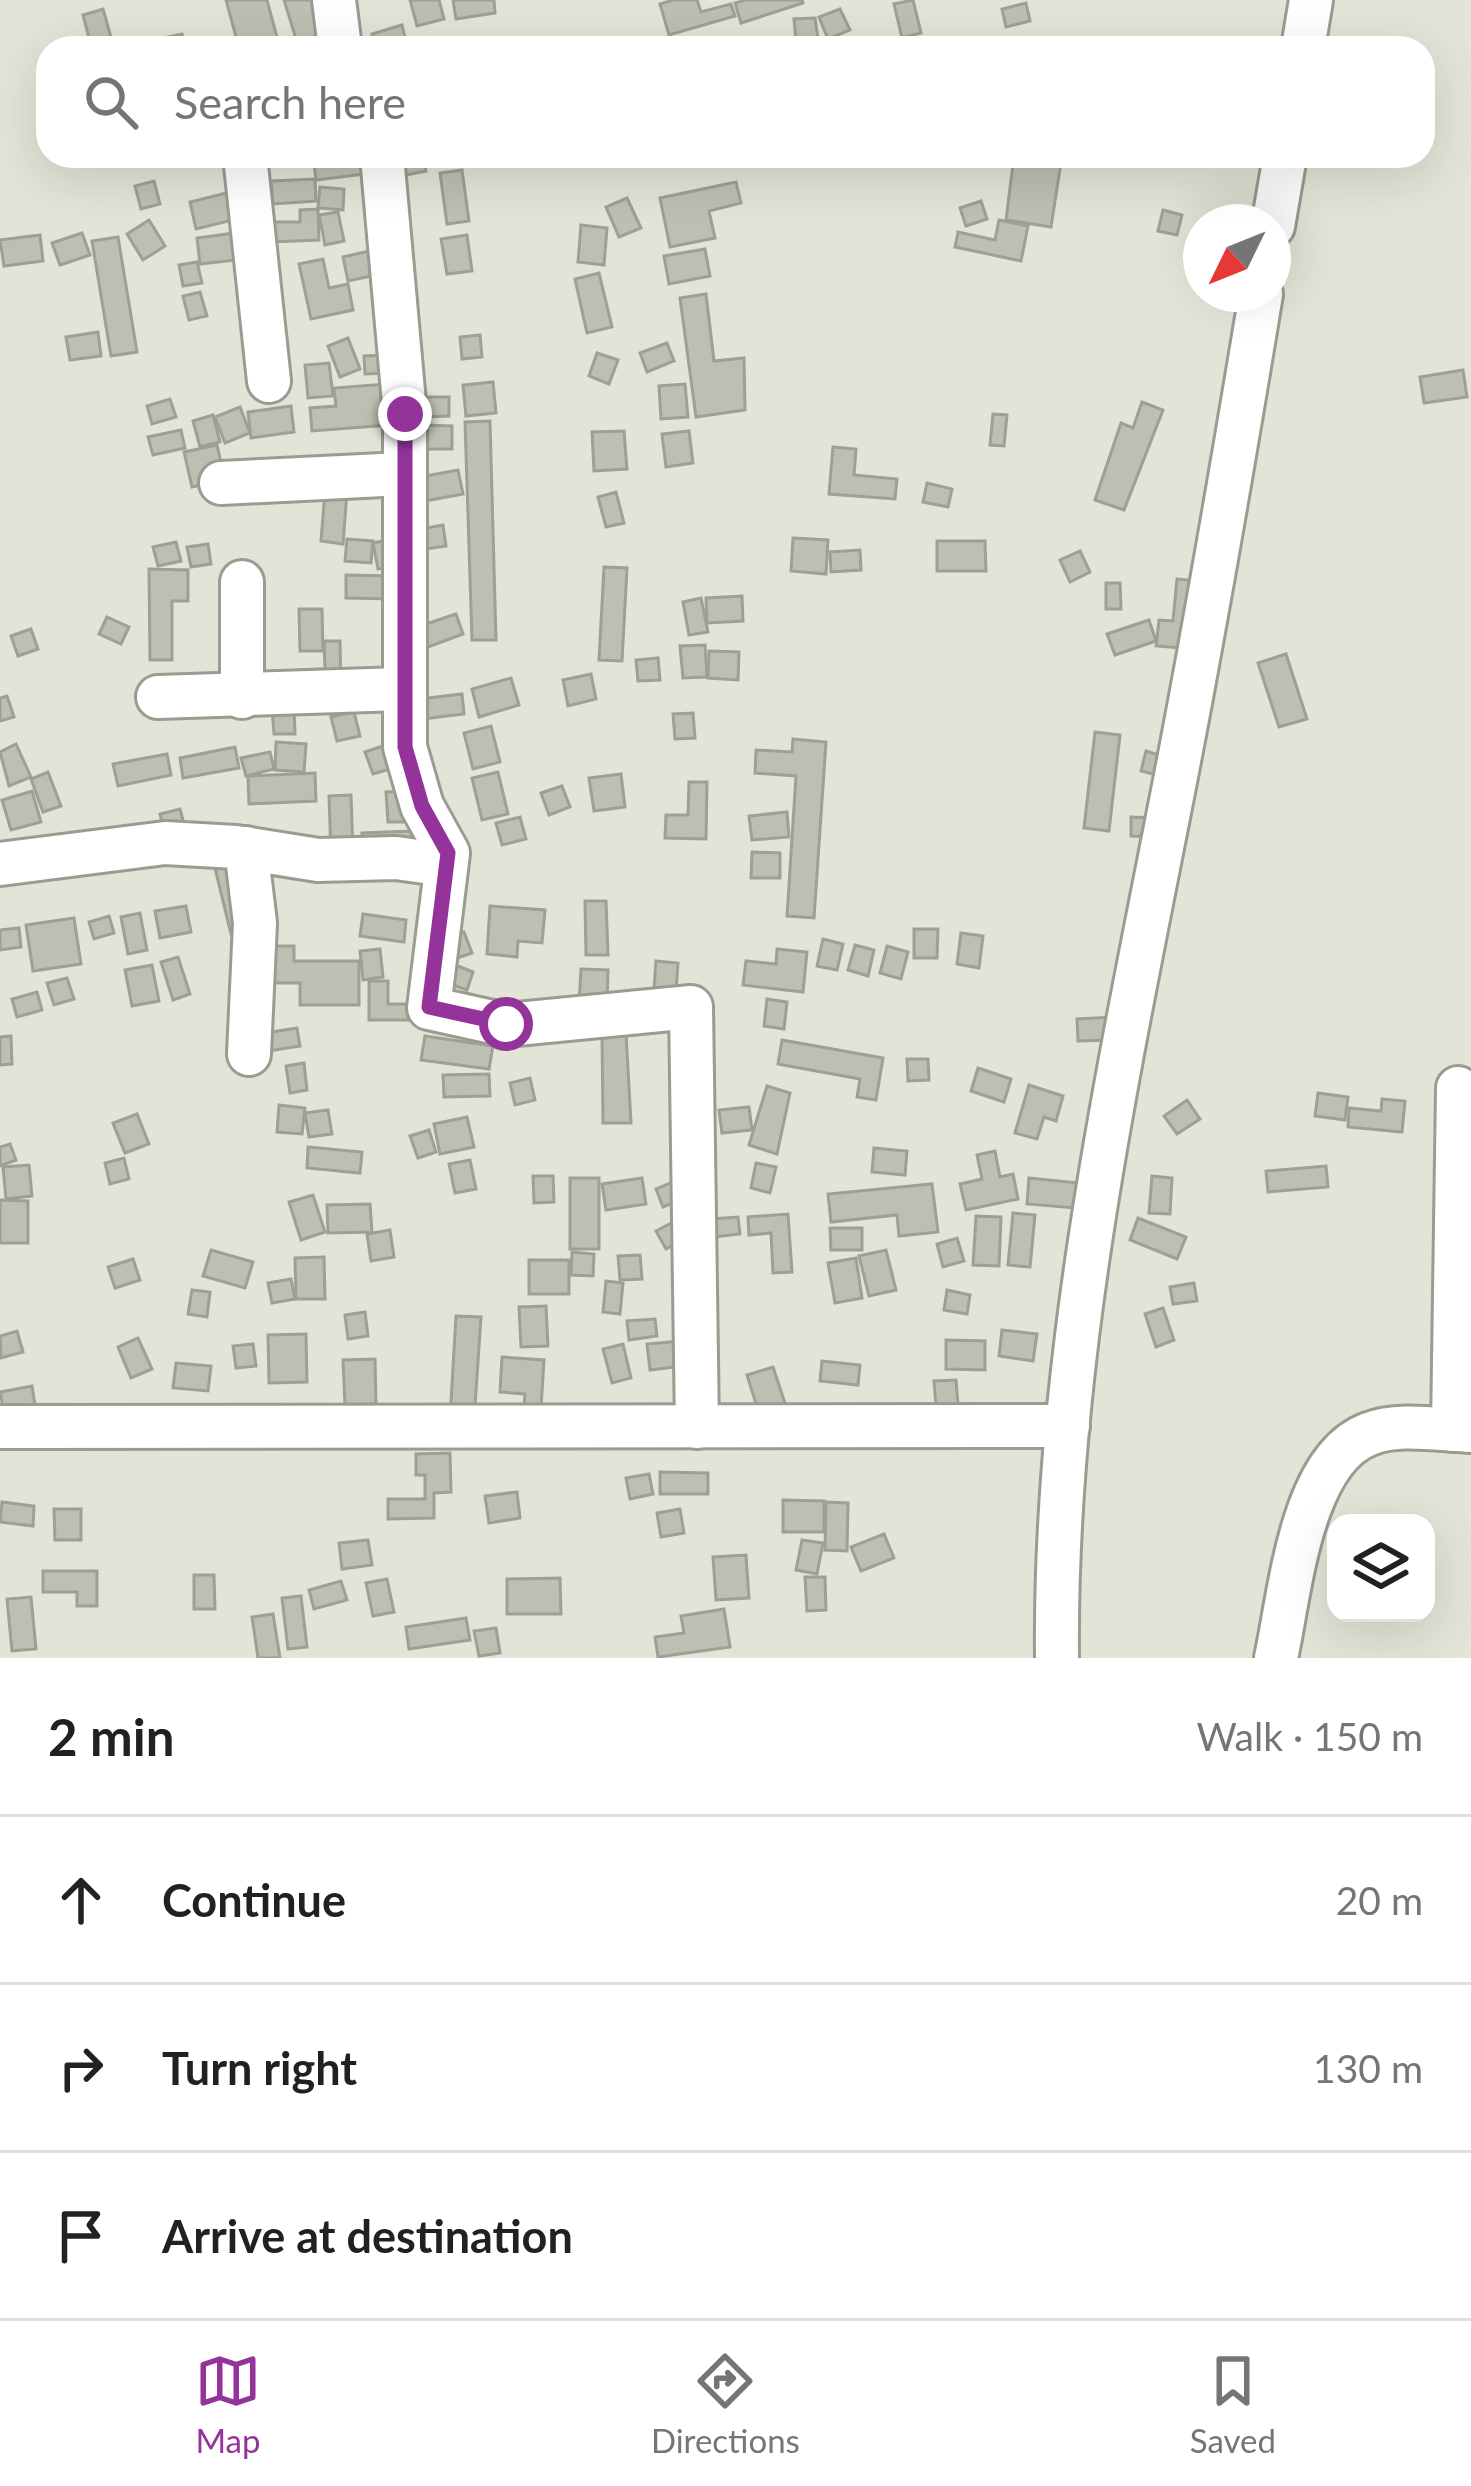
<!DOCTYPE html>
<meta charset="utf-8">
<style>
body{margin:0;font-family:Lato,sans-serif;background:#f6f6f6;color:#202124}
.controls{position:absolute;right:36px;bottom:36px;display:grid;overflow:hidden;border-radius:24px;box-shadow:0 12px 48px #0002}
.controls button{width:108px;height:108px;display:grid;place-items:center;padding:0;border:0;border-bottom:3px solid #e0e0e0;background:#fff;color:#202124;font:60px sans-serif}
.compass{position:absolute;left:1183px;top:204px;width:108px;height:108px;border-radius:50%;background:#fff;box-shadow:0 12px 48px #0002;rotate:227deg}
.stop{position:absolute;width:36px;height:36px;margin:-27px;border:9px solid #94339a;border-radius:50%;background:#fff}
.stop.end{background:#94339a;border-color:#fff;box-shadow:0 3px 12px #0008}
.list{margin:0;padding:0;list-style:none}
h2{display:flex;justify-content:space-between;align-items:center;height:156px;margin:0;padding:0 48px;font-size:51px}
h2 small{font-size:39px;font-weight:400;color:#757577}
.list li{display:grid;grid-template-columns:78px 1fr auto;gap:36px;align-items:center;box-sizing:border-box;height:168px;padding:0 48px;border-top:3px solid #e0e0e0}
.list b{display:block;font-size:45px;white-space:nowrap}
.list em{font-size:39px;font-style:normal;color:#757577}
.icon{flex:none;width:66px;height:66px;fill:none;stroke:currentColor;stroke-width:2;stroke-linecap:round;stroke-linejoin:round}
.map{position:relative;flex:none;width:1471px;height:1658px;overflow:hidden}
.search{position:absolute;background:#fff;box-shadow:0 12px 48px #0002;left:36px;right:36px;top:36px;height:132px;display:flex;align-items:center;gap:30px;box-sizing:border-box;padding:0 42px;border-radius:36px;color:#757577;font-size:45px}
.sheet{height:660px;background:#fff}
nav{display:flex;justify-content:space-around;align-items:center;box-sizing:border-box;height:168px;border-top:3px solid #e0e0e0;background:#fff;font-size:33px;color:#757577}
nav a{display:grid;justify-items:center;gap:6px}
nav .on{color:#94339a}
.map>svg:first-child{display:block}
.building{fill:#bcbfb2;stroke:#9ea094;stroke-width:3}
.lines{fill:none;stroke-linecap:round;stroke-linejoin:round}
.minor-casing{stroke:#9a9c90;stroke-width:48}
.minor{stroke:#fff;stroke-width:42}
.route{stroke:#94339a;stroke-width:15}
</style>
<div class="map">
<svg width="1471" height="1658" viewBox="0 0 1471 1658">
<rect width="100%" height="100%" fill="#e1e4d6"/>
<g class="building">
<path d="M226,0H267L278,41L239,48Z"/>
<path d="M284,0H311L322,35L297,42Z"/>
<path d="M410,0H439L444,19L417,26Z"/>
<path d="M453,0H494L495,13L456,19Z"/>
<path d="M673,0H697L701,12L731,4L735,16L669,35L660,4Z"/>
<path d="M746,0H802L803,3L741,23L735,3Z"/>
<path d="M913,0L921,33L902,38L894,4Z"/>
<path d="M1026,3L1030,21L1006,27L1002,9Z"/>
<path d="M103,9L114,48H73L72,43L89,38L83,15Z"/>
<path d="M840,9L850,30L828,39L819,17Z"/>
<path d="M815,18L818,39L796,41L794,19Z"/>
<path d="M402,25L407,46L376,48L372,34Z"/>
<path d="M182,34L186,48H151L150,41Z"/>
<path d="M313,156H363L365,174L316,180Z"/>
<path d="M391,156H423L426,171L396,177Z"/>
<path d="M1014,156H1062L1051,227L1006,220Z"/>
<path d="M462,170L469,221L447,224L440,173Z"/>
<path d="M315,179L316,201L273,204L271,181Z"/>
<path d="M154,181L160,204L141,209L135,186Z"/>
<path d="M736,182L741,203L709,211L715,238L670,247L660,198Z"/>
<path d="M320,187L344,189L343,210L318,208Z"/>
<path d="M226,193L233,220L196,229L190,202Z"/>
<path d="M627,198L641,228L619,237L606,207Z"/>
<path d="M981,201L987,219L966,226L960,208Z"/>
<path d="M318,209L319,240L271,242L270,222H300V210Z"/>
<path d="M1163,210L1182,215L1177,235L1158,231Z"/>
<path d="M338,212L344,241L325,245L319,215Z"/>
<path d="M149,220L165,246L143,260L127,234Z"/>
<path d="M999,220L1028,226L1021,261L955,247L958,232L995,240Z"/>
<path d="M581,225L607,228L604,265L578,262Z"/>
<path d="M242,232L245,259L200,264L197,238Z"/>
<path d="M82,233L90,255L60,265L52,243Z"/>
<path d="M40,235L43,261L4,266L0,240Z"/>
<path d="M467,235L472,271L447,274L441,239Z"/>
<path d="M118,237L137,352L111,356L92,241Z"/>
<path d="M705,249L710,276L669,284L664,256Z"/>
<path d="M374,250L380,274L348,281L343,257Z"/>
<path d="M323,259L329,288L348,284L353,310L311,319L299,264Z"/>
<path d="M197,262L202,283L183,286L179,265Z"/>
<path d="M599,273L612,327L587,333L575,279Z"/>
<path d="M200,292L207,316L189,320L183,296Z"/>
<path d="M706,294L714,361L744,358L745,410L696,417L680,298Z"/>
<path d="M98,332L101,356L70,360L66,337Z"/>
<path d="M480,335L482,357L462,359L460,337Z"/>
<path d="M348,338L360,369L340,377L328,346Z"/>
<path d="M667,343L674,361L647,372L640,353Z"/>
<path d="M597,353L618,360L609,384L589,376Z"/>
<path d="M386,355L387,373L365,374L364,356Z"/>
<path d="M329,363L333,396L308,398L305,365Z"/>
<path d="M1463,370L1467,397L1424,403L1420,377Z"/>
<path d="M493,382L496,413L466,416L463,385Z"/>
<path d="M398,383L402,424L312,431L310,408L336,406L334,388Z"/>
<path d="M685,384L688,417L661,419L659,386Z"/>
<path d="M426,397H449V416L427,417Z"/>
<path d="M170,399L176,417L152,424L147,406Z"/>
<path d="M1142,402L1163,410L1124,510L1095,500L1121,423L1133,428Z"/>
<path d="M291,406L294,432L251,438L248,412Z"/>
<path d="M240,407L250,433L225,443L215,417Z"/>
<path d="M993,414L1007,415L1004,446L990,445Z"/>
<path d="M213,415L220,442L200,447L193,421Z"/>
<path d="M490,421L496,640H472L465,422Z"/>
<path d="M423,425L452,426V449H423Z"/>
<path d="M181,430L185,448L153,455L148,437Z"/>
<path d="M624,431L627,469L594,471L592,432Z"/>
<path d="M689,431L693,463L666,467L662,434Z"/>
<path d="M217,445L225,480L192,487L184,452Z"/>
<path d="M833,447L856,449L854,475L897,479L895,499L829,494Z"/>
<path d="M458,470L463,494L425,501L420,477Z"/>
<path d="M927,483L952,489L948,507L923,502Z"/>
<path d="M325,491L347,492L343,544L321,541Z"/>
<path d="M616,492L624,523L606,527L598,497Z"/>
<path d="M443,525L446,546L425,549L421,529Z"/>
<path d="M402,537L408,563L378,569L373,543Z"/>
<path d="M793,538L828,540L826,574L791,571Z"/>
<path d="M347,539L373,541L371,563L345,561Z"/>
<path d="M937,541H985L986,571H937Z"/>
<path d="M176,542L181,561L158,566L153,547Z"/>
<path d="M208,544L211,564L191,567L187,547Z"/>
<path d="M860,550L861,570L831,572L830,552Z"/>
<path d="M1080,551L1090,572L1070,582L1060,560Z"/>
<path d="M604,567L627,568L622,661L599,660Z"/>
<path d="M149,569L188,570V601H172V660H150Z"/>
<path d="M346,575L394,576V599L346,598Z"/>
<path d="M1177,579L1199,581L1193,649L1156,646L1159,620L1173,621Z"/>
<path d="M1106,583H1120L1121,609H1106Z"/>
<path d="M742,596L743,621L707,623L706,598Z"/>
<path d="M701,598L708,632L689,635L683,602Z"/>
<path d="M299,609H322L323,651H300Z"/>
<path d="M456,614L463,634L428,647L420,626Z"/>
<path d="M107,617L129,627L121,644L99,634Z"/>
<path d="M1149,620L1156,641L1115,655L1107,634Z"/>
<path d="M31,629L38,649L18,656L11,636Z"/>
<path d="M324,641H340L341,692L300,693L299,670L325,669Z"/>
<path d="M705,645L707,677L683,678L680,646Z"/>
<path d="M709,651L739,652L738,680L708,678Z"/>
<path d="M1286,654L1307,719L1279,727L1258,663Z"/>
<path d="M658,658L660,680L638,681L636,660Z"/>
<path d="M591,674L596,699L568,706L563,680Z"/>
<path d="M511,678L519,705L479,717L472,689Z"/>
<path d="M462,694L464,714L422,719L419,699Z"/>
<path d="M7,696L14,717L0,721V698Z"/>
<path d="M272,708H294L295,734H274Z"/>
<path d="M354,712L360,736L337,741L331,717Z"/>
<path d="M693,713L695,738L675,739L673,714Z"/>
<path d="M491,726L500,762L473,769L464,733Z"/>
<path d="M1095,732L1120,735L1109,831L1084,828Z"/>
<path d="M793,739L826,742L814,918L787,916L796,776L755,773L756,750L792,752Z"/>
<path d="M398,741L405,765L373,774L365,752Z"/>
<path d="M276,742L306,744L304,772L275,770Z"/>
<path d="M16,744L31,777L9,786L0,752Z"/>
<path d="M235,747L239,768L183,778L180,758Z"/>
<path d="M1146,751L1169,758L1164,777L1141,771Z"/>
<path d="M270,752L274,769L246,776L241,758Z"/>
<path d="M167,754L171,775L118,786L113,764Z"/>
<path d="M48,772L61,806L43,812L31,779Z"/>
<path d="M498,772L508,814L482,820L472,778Z"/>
<path d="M315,773L316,801L249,804L248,776Z"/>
<path d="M621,774L625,807L594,811L589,778Z"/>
<path d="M689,782H707L706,839L665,838L666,815H688Z"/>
<path d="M562,786L570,807L549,815L541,793Z"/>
<path d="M32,791L41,822L11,830L2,800Z"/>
<path d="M406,791L408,822H388L386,792Z"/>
<path d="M351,795L353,853L331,854L329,796Z"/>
<path d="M180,809L189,842L169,848L160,814Z"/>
<path d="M787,812L789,837L752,840L749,816Z"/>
<path d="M520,817L526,839L502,845L496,823Z"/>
<path d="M1131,817L1156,818V837L1131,836Z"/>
<path d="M411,831L412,855L362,856V833Z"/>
<path d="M752,852L780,853V878H751Z"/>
<path d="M234,859L252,929L231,934L214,864Z"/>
<path d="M585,901H606L608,955H586Z"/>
<path d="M186,906L191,932L160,938L155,911Z"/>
<path d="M490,906L545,910L542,943L518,941L517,957L487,954Z"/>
<path d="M140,913L147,950L128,954L121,917Z"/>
<path d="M363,914L406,920L404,942L360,936Z"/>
<path d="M109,916L114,933L94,939L89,922Z"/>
<path d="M74,918L81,964L33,971L26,925Z"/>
<path d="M19,928L21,947L0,950V930Z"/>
<path d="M914,929H938L937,958H914Z"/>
<path d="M464,932L472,953L448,961L441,940Z"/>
<path d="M961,933L983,936L979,968L957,964Z"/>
<path d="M823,939L843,944L837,970L817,966Z"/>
<path d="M855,945L874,950L868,976L848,970Z"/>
<path d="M269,946H294V961H359V1005H300V983H270Z"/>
<path d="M887,946L908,952L901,979L880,973Z"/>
<path d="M380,949L383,977L363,980L360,951Z"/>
<path d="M777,949L807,952L803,992L743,985L746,961L776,964Z"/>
<path d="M178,957L190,994L173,1000L161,962Z"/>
<path d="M656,961L678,963L676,991L654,989Z"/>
<path d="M450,963L473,972L467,990L444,982Z"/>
<path d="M152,965L159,1001L132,1006L125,970Z"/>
<path d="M581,969L608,970L607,1004L579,1003Z"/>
<path d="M67,978L74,999L54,1005L47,983Z"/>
<path d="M369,981H388V1004H408V1020H369Z"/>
<path d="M37,992L42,1010L17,1017L12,999Z"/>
<path d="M767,999L787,1002L784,1029L764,1026Z"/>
<path d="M1114,1017L1115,1040L1078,1041L1077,1019Z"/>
<path d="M297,1028L300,1046L268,1051L265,1033Z"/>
<path d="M602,1033H626L631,1123H603Z"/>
<path d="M11,1036L12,1064L0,1065V1037Z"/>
<path d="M425,1036L493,1046L489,1069L421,1060Z"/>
<path d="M782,1040L883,1058L876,1100L857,1097L860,1079L778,1064Z"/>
<path d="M907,1059H928L929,1080L908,1081Z"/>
<path d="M304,1063L307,1090L290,1093L286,1066Z"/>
<path d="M978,1068L1011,1079L1004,1102L971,1091Z"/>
<path d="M489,1074L490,1096L444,1097L443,1075Z"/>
<path d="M530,1078L535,1100L515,1105L510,1083Z"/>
<path d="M1029,1085L1063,1096L1056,1121L1044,1117L1037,1139L1015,1133Z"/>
<path d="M767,1086L790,1093L777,1154L749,1145Z"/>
<path d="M1318,1093L1348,1097L1345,1120L1315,1116Z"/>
<path d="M1382,1099L1405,1101L1402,1132L1348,1127L1349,1108L1381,1111Z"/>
<path d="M1187,1100L1200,1119L1177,1134L1164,1116Z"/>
<path d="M279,1105L305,1108L302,1134L277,1132Z"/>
<path d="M749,1107L752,1130L722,1133L719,1110Z"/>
<path d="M328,1110L332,1134L309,1137L305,1113Z"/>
<path d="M137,1114L149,1144L125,1153L113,1123Z"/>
<path d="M467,1117L474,1147L440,1154L434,1124Z"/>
<path d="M429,1130L436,1152L418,1158L410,1136Z"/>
<path d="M10,1144L16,1160L0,1166V1147Z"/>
<path d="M308,1147L362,1152L360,1173L307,1168Z"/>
<path d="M874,1148L907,1151L905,1175L872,1172Z"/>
<path d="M995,1151L1000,1177L1013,1174L1018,1199L966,1210L960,1184L982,1179L977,1155Z"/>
<path d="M124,1158L129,1179L110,1184L105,1163Z"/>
<path d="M470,1160L476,1189L455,1193L449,1164Z"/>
<path d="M756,1163L776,1167L770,1193L751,1188Z"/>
<path d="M29,1165L32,1196L6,1199L3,1167Z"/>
<path d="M1326,1166L1328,1187L1268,1192L1266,1171Z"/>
<path d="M533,1176H553L554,1202L534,1203Z"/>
<path d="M1152,1176L1172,1178L1170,1214L1149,1213Z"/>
<rect x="570" y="1178" width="29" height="71"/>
<path d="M642,1178L646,1204L606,1210L602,1184Z"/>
<path d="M682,1178L689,1196L663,1207L656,1189Z"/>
<path d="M1029,1178L1089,1184L1087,1209L1027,1204Z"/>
<path d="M932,1184L938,1232L899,1236L897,1215L831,1222L828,1194Z"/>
<path d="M313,1195L325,1232L301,1240L289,1202Z"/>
<path d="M0,1200L28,1201V1243H0Z"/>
<path d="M370,1204L372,1232L328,1233L327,1205Z"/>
<path d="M1013,1213L1035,1215L1030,1267L1008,1265Z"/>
<path d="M788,1214L792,1272L773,1273L771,1233L749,1235L748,1217Z"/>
<path d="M976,1216L1001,1217L999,1266L973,1265Z"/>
<path d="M738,1217L740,1234L713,1237L711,1219Z"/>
<path d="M1138,1218L1186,1237L1177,1259L1130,1240Z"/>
<path d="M677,1220L686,1238L666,1249L656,1231Z"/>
<path d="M830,1228H862V1250H831Z"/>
<path d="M390,1230L394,1257L371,1261L367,1234Z"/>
<path d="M957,1238L964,1261L943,1267L937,1244Z"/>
<path d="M211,1250L253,1262L245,1288L203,1276Z"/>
<path d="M886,1250L896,1290L869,1296L859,1256Z"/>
<path d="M572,1252L594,1254L593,1276L571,1275Z"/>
<path d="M640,1255L642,1279L620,1280L618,1256Z"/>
<path d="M324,1257L325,1299H296L295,1258Z"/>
<path d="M856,1258L862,1298L835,1303L828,1263Z"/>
<path d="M133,1259L140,1280L115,1288L108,1267Z"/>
<rect x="529" y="1260" width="40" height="34"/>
<path d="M291,1279L295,1299L272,1303L268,1283Z"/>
<path d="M606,1281L623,1283L620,1314L603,1312Z"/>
<path d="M1194,1283L1197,1301L1173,1304L1170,1287Z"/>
<path d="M192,1290L210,1292L207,1317L188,1314Z"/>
<path d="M947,1290L970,1295L967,1314L944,1310Z"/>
<path d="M546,1306L548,1346L521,1347L519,1307Z"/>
<path d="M1163,1308L1174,1340L1156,1347L1145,1314Z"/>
<path d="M365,1312L368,1336L348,1339L345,1315Z"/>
<path d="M456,1316L481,1317L474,1421L450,1419Z"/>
<path d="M655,1319L657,1336L629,1340L627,1321Z"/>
<path d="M1002,1330L1037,1334L1033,1361L999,1356Z"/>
<path d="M17,1331L23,1352L1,1358L0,1336Z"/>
<path d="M306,1334L307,1382L269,1383L268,1335Z"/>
<path d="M138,1338L152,1369L131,1378L118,1347Z"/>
<path d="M946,1340L985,1341V1370L946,1369Z"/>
<path d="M681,1341L683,1366L650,1370L647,1344Z"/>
<path d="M253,1344L256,1366L236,1368L233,1346Z"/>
<path d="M623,1344L631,1378L612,1383L603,1349Z"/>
<path d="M502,1357L544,1360L541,1408L524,1407L525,1394L500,1392Z"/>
<path d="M375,1359L376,1404L345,1405L343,1360Z"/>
<path d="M822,1361L860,1365L858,1385L820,1381Z"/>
<path d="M176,1363L211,1366L208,1391L173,1388Z"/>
<path d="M773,1367L789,1415L762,1423L747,1375Z"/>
<path d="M956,1380L959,1417L937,1418L934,1381Z"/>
<path d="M32,1386L36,1412L5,1417L0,1392Z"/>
<path d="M450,1453L451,1492L434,1493V1518L388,1519V1499H425V1475H416V1454Z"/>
<path d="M660,1472L708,1473V1494H660Z"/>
<path d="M649,1474L653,1494L630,1499L626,1478Z"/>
<path d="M517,1492L520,1518L489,1523L485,1496Z"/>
<path d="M783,1500L824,1501V1532H783Z"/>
<path d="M2,1502L34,1506L33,1526L0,1522Z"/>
<path d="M826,1502L848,1503L847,1551L825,1550Z"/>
<path d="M54,1509H81V1540H55Z"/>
<path d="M680,1509L684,1533L661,1537L657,1513Z"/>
<path d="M884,1534L894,1558L861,1571L851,1547Z"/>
<path d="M368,1540L372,1565L342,1569L339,1543Z"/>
<path d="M802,1540L823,1543L817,1574L796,1570Z"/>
<path d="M746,1555L749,1598L716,1600L713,1557Z"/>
<path d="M43,1571H97V1606H77V1592H43Z"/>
<path d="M194,1575H214L215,1609H194Z"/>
<path d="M805,1577H825L826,1610L807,1611Z"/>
<path d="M560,1578L561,1614H507V1579Z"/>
<path d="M387,1579L394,1612L373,1616L366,1583Z"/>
<path d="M341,1581L347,1600L314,1609L309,1590Z"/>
<path d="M301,1596L307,1647L288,1649L282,1598Z"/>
<path d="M31,1597L36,1649L12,1651L7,1599Z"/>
<path d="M724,1609L730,1647L658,1657L655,1637L684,1633L681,1616Z"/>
<path d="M273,1614L280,1658H258L252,1617Z"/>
<path d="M466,1618L470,1640L409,1649L406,1627Z"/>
<path d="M496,1628L500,1653L479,1656L474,1631Z"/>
</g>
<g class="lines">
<defs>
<g id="minor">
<path d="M334,0L340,48"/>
<path d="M1303,48L1311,0"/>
<path d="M245,156L269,381"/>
<path d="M382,156L405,414V747L422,806L448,853L429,1008L506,1025L691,1007L697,1427"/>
<path d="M1273,226L1285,156"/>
<path d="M221,483L403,474"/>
<path d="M242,582V697"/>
<path d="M158,697L402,689"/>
<path d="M246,848L255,923L249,1054"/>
<path d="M0,864L165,843L236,847L318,860L396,858L446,865"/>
<path d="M0,1427L1068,1426"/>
<path d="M1453,1430L1458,1088"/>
<path d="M1057,1658C1054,1377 1113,1096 1167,822C1202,646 1232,470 1261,294"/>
<path d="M1276,1658C1290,1595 1300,1460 1369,1434C1398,1422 1440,1430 1471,1431"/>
</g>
</defs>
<use href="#minor" class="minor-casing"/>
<use href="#minor" class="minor"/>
</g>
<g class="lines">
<path class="route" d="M405,414V747L422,806L448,853L429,1007L506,1024"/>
</g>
</svg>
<div class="controls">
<button><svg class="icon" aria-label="layers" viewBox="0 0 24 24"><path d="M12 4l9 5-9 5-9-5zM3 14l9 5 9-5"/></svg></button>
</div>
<svg class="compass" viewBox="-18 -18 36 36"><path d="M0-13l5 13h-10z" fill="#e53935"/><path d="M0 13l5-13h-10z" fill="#757577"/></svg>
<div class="stop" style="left:506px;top:1024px"></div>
<div class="stop end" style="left:405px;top:414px"></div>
<div class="search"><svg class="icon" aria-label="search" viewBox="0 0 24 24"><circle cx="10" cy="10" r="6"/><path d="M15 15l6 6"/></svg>Search here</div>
</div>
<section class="sheet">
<h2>2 min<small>Walk · 150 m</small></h2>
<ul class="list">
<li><svg class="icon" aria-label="ahead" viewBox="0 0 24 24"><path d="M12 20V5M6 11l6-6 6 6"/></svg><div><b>Continue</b></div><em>20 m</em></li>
<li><svg class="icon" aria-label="right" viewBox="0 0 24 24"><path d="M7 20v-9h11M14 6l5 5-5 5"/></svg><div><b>Turn right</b></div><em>130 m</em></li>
<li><svg class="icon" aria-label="arrive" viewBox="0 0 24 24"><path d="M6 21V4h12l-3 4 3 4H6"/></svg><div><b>Arrive at destination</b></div></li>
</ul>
</section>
<nav>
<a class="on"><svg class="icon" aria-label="map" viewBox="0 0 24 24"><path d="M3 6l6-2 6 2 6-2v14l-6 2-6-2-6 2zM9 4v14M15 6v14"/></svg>Map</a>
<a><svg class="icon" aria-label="directions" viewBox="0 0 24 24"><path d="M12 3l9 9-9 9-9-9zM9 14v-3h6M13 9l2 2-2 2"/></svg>Directions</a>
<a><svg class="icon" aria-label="saved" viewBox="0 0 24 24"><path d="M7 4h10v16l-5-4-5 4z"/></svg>Saved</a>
</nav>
